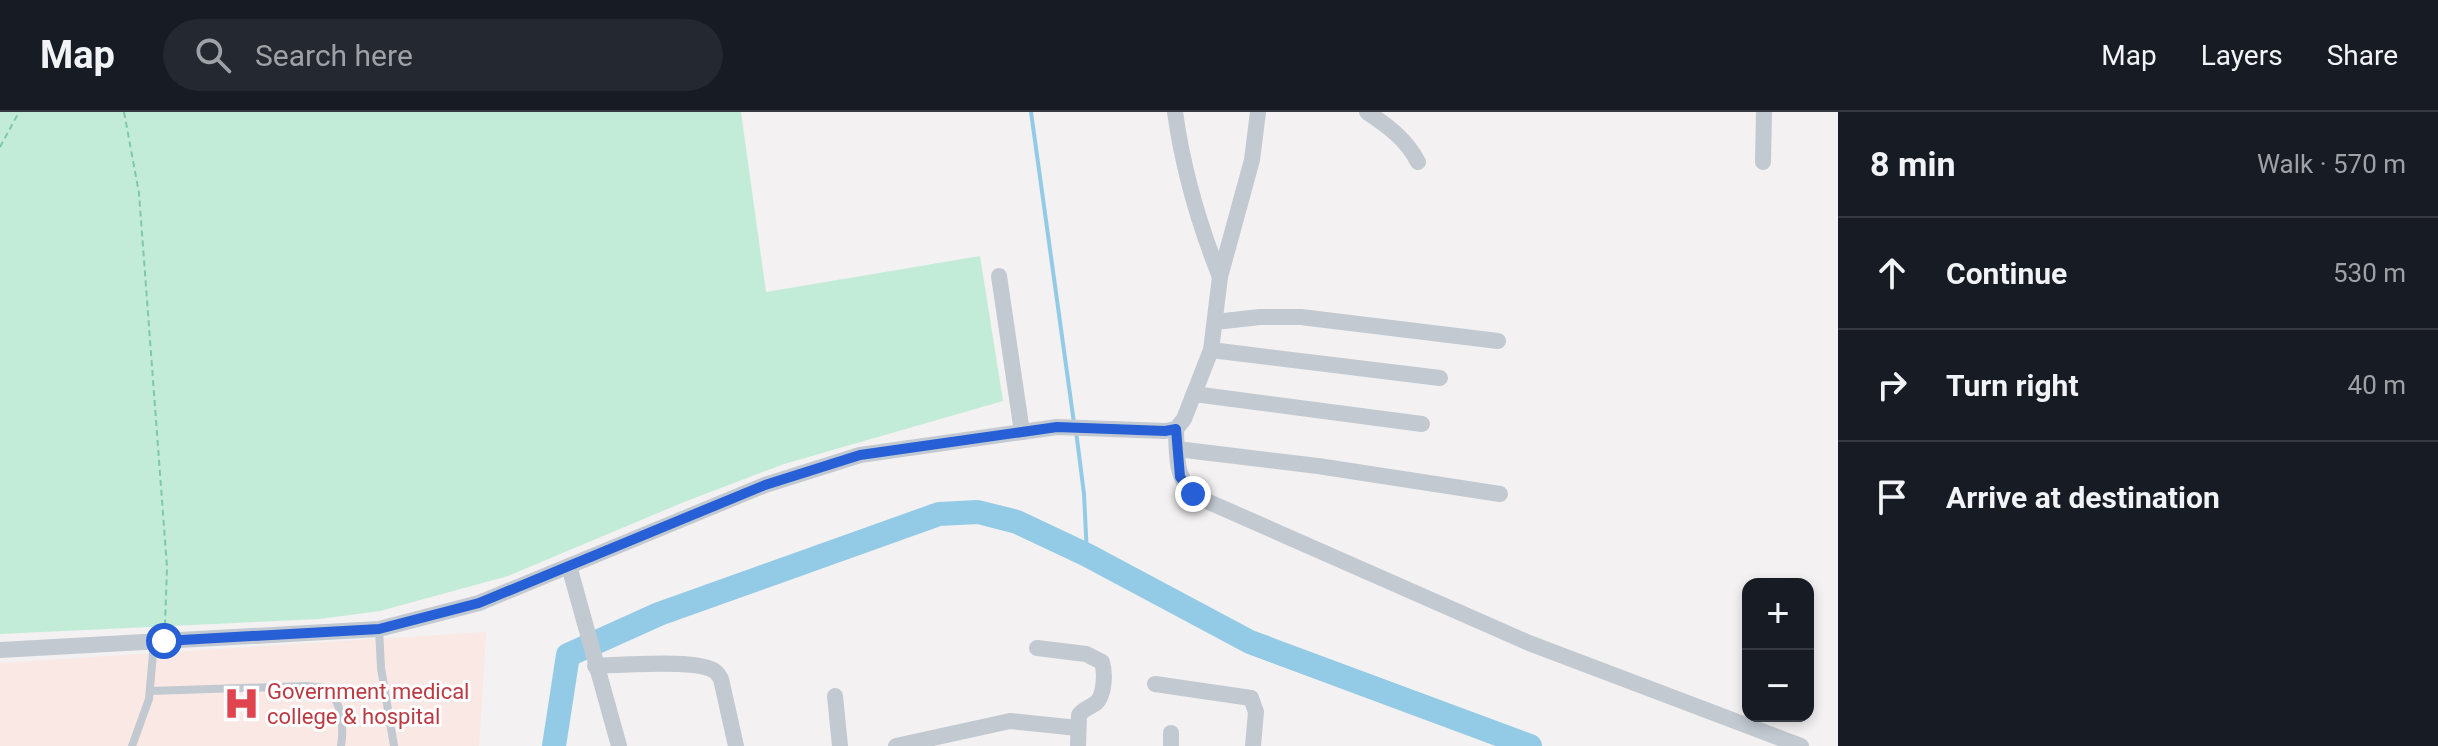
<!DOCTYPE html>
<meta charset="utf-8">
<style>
body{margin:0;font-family:Roboto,sans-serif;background:#242831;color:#f1f3f6}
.controls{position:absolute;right:24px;bottom:24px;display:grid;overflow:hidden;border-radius:16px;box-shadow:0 4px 12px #0003}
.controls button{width:72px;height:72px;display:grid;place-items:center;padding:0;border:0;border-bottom:2px solid #363941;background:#171b24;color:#f1f3f6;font:40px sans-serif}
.stop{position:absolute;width:24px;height:24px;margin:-18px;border:6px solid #2760d6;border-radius:50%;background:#fff}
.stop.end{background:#2760d6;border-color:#fff;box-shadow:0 2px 8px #0008}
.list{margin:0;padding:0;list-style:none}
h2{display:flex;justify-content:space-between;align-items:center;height:104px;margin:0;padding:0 32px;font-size:34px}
h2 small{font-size:26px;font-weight:400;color:#9ea1a6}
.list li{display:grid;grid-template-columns:52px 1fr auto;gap:24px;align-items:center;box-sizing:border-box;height:112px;padding:0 32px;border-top:2px solid #363941}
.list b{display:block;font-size:30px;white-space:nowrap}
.list em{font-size:26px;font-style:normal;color:#9ea1a6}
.icon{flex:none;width:44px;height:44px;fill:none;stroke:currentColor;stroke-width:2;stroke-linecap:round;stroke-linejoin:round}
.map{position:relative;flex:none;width:1838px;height:634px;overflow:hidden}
header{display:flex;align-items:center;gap:48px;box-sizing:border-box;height:112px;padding:0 40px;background:#171b24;border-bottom:2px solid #363941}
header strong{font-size:38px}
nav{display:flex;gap:44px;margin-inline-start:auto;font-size:28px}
.search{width:560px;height:72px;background:#242831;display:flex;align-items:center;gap:20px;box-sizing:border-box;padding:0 28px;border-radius:44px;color:#9ea1a6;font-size:30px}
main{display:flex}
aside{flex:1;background:#171b24}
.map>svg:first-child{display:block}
.medical{fill:#f9e8e4}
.green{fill:#c3ecd8}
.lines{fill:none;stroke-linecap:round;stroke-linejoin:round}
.stream{stroke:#93cbe6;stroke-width:4}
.river{stroke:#93cbe6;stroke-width:24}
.path{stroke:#7dc8ac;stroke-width:2;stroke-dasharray:6 4;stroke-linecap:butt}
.service{stroke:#c2c9d1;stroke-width:8}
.minor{stroke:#c2c9d1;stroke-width:16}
.route{stroke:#2760d6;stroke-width:10}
.labels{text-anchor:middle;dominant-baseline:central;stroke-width:6;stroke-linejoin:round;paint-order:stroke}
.health-label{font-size:22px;fill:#be3a42;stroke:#fff;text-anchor:start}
</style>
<header>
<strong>Map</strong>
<div class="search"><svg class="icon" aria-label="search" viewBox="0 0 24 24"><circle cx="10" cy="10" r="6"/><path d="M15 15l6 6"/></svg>Search here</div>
<nav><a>Map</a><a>Layers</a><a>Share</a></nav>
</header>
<main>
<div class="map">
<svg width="1838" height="634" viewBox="0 0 1838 634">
<rect width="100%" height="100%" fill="#f3f1f1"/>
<path class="medical" d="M486,520L479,634H0V551Z"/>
<path class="green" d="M0,0H741L766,180L980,144L1003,289L784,352L684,390L508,464L380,499L319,507L0,522Z"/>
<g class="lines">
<g class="stream">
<path d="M1031,0L1074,311"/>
<path d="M1076,319L1084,382L1087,443"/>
</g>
<path class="river" d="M554,634L568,543L659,502L939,402L978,400L1017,410L1087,443L1250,530L1530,634"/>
<g class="path">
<path d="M124,0L139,81L167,455L165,512"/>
<path d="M0,35L19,0"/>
</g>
<g class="service">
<path d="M379,517L381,556L394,634"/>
<path d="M150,579L306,574L326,576C342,589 344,615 341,634"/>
<path d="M132,634L149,587L154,530"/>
</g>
<g class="minor">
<path d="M1175,0C1183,58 1198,110 1220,165"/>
<path d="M1367,0C1388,14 1406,27 1418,50"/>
<path d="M1763,50L1764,0"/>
<path d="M999,164L1022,320"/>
<path d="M1215,210L1260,205H1301L1498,229"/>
<path d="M1211,238L1440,266"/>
<path d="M1194,282L1422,312"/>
<path d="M1176,317C1177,344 1174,372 1202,387L1529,531L1801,634"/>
<path d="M1177,337L1318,354L1500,382"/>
<path d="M569,454L619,634"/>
<path d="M1037,536L1086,542L1102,550C1105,560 1105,583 1096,591C1089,596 1084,596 1079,603L1078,634"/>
<path d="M0,538L379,517L479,491L765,373L860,343L1057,315L1165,319L1176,317L1184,307L1211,238L1220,165L1252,48L1258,0"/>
<path d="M595,554C619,553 694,547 713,558C717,560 719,564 721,567L736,634"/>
<path d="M1155,572L1251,586L1256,600L1253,634"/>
<path d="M835,584L840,634"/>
<path d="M1171,621V634"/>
<path d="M896,634L1010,609L1078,616"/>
</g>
</g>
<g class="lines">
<path class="route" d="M164,529L379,517L479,491L765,373L860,343L1057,315L1165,319L1176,317L1180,365L1193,382"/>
</g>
<defs>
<symbol id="hospital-bare" viewBox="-9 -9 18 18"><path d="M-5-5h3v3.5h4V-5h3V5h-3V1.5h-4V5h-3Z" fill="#e0444e" stroke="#fff" stroke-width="2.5" paint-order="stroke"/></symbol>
</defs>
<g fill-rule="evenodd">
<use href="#hospital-bare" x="216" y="566" width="51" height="51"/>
</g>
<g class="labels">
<g class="health-label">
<text x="267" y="579">Government medical<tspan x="267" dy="25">college &amp; hospital</tspan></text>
</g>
</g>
</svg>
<div class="controls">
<button>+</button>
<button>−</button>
</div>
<div class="stop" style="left:164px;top:529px"></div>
<div class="stop end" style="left:1193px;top:382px"></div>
</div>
<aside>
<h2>8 min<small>Walk · 570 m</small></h2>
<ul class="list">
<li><svg class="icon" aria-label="ahead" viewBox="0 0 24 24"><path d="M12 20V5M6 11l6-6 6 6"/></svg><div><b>Continue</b></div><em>530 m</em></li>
<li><svg class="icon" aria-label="right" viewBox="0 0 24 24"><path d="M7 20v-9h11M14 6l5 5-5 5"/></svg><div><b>Turn right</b></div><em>40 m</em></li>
<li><svg class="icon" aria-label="arrive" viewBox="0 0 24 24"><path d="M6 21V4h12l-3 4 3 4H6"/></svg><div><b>Arrive at destination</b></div></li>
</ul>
</aside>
</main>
